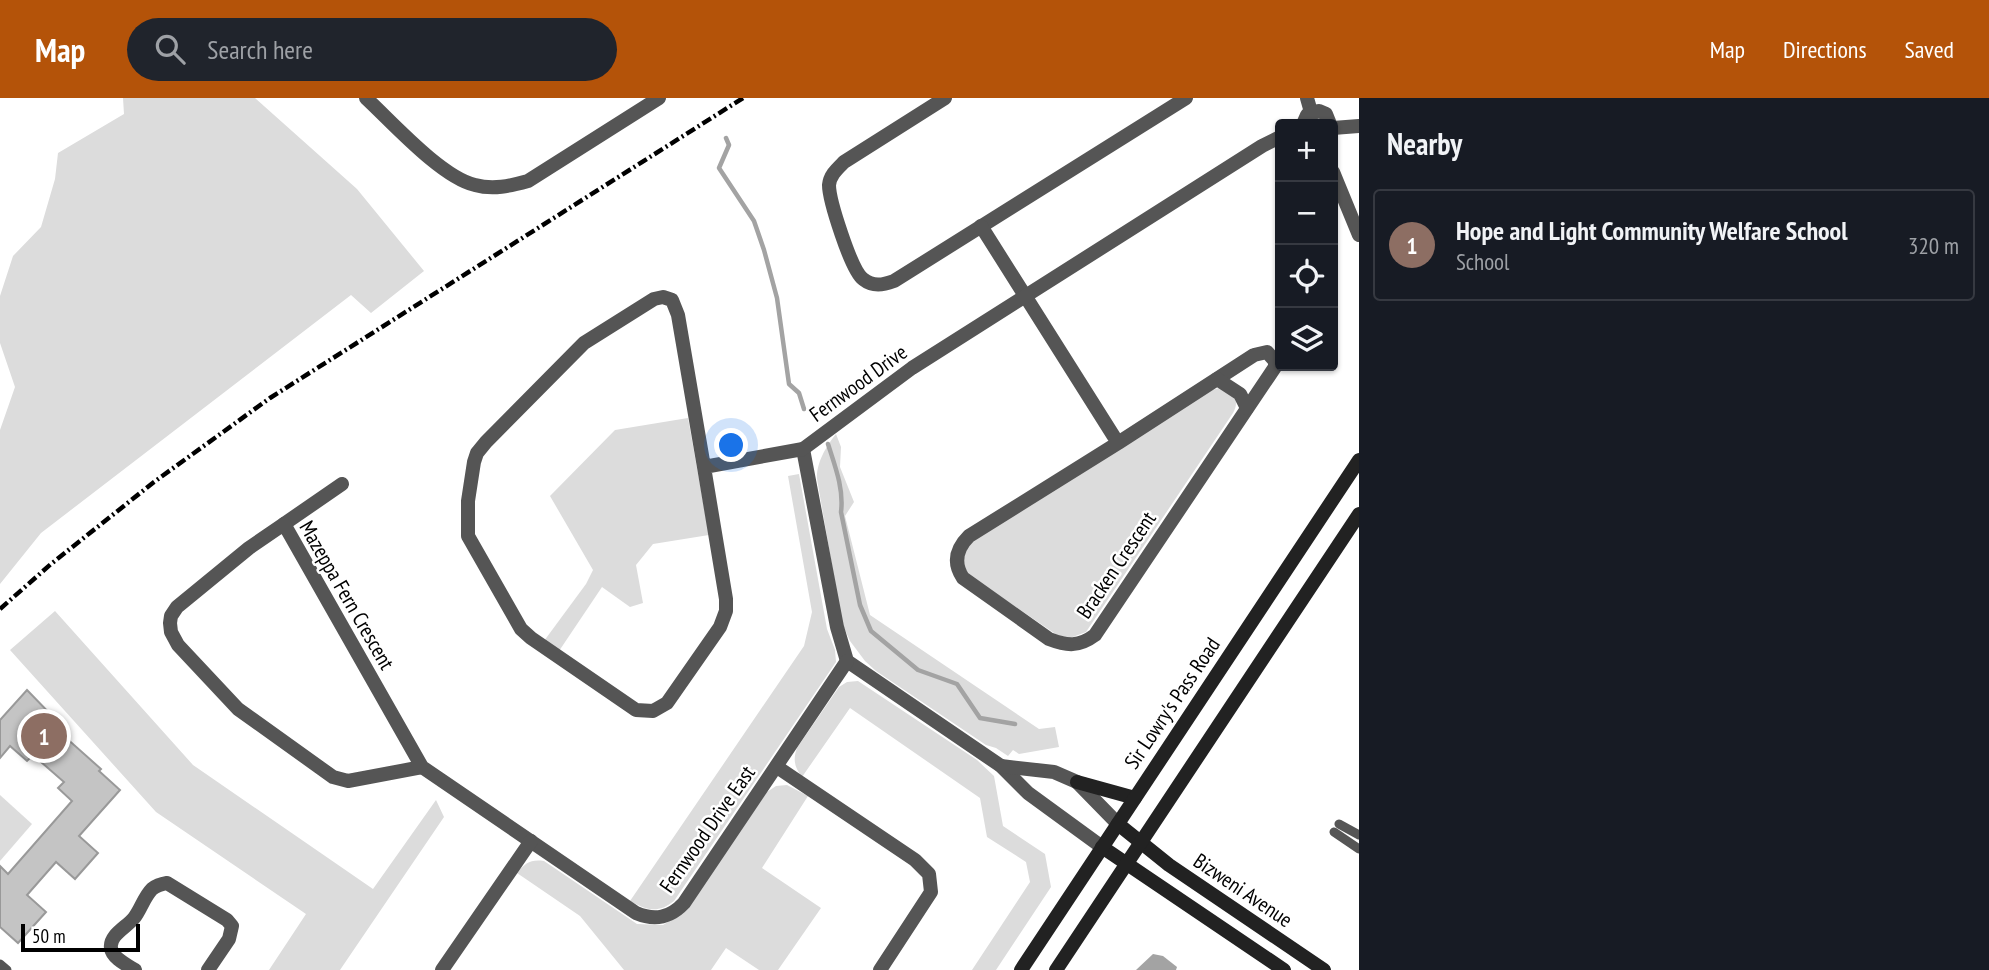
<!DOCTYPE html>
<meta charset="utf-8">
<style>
body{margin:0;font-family:"PT Sans Narrow",sans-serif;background:#20242c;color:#f1f3f6}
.controls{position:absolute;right:21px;top:21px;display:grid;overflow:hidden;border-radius:7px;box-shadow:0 2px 5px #0004}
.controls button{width:63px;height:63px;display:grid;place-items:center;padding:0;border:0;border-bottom:2px solid #363941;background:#171b24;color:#f1f3f6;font:35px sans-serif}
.scale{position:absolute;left:21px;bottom:18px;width:119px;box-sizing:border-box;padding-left:7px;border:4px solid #000;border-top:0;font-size:19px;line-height:24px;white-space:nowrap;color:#000;-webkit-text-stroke:5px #fff;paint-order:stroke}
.you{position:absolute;left:732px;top:348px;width:24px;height:24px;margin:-18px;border:5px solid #fff;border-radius:50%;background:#1a73e8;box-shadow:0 0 0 10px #1a73e833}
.badge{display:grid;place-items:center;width:46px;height:46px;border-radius:50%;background:#b45309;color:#fff;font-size:23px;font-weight:700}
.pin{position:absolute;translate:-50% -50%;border:4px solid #fff;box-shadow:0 2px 7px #0006}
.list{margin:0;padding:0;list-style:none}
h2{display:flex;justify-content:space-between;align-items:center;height:91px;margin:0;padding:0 28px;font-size:30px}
h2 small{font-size:23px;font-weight:400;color:#9ea1a6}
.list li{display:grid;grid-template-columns:46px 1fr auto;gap:21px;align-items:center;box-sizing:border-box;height:112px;margin:0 14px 14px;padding:0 14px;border:2px solid #363941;border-radius:7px}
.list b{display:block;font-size:26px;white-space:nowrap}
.list p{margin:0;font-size:23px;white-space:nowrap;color:#9ea1a6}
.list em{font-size:23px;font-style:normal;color:#9ea1a6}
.icon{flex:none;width:38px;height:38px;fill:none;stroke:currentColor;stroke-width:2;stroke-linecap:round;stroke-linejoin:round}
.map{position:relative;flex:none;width:1359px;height:872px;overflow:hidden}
header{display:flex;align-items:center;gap:42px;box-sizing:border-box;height:98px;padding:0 35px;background:#b45309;color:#fff}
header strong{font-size:33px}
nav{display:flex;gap:38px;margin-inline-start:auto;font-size:24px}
.search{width:490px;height:63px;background:#20242c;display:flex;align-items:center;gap:18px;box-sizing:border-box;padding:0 24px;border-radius:38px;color:#9ea1a6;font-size:26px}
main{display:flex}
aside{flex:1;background:#171b24}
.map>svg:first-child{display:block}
.green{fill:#dcdcdc}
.water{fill:#a3a3a3}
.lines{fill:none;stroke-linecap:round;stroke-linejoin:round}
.stream{stroke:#a3a3a3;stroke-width:4.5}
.building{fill:#c4c4c4;stroke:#999;stroke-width:2}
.lane{stroke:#555;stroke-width:9}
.street{stroke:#555;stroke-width:14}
.secondary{stroke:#222;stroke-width:14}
.rail{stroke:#000;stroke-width:4.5;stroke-dasharray:10 3.5 2 3.5;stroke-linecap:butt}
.labels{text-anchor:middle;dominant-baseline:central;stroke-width:5;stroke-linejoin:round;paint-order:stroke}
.street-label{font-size:21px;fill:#000;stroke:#fff}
</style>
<header>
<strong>Map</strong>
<div class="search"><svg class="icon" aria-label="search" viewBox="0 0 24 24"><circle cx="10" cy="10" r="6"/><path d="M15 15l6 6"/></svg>Search here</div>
<nav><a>Map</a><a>Directions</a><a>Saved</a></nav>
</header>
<main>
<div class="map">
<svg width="1359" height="872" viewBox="0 0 1359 872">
<rect width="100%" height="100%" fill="#fff"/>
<g class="green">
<path d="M123,0H255L357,91L424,173L371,215L351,197L41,435L0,486V332L15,289L0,245V198L13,158L41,129L55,81L58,55L124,16Z"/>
<path d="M1223,289C1234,295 1240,303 1233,315L1086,534L1070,540L1057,537L969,477C960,464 964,455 972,443L1212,292Z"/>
<path d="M688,320L709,437L653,446L636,467L643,505L630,509L602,489L559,553L544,543L586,486L593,472L550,398L615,332Z"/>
<path d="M836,336L841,349L840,369L854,404L845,418L870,517L1039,631L1055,629L1059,649L1019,656L1013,652L1008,658L996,650L986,647L876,573L865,563L850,543L842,525L817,381C816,365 827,347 836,336Z"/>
<path d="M799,376L827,531L835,552L836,564L674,803C658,816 646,812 630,803L804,548L812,514L788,378Z"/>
<path d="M55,513L193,667L373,791L436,702L444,719L340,872H269L306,816L156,714L10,552Z"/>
<path d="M858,583L977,662L994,678L1003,728L1045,756L1051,789L996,872H972L1030,784L1026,764L987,739L980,700L850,610L802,679C794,669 793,661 797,650L839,589L847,584Z"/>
<path d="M787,687L808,698L762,770L821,810L778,872H759L726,850L711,872H624L580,818L517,775C525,765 531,761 544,763L637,826L663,827L684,814L767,694L776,688Z"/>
<path d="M0,697L32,726L0,763Z"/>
</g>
<path class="water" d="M1153,856L1163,858L1177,869L1176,872H1136Z"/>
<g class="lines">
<g class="stream">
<path d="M726,40L729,47L719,70L754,123L764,152L777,200L789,286L799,295L804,311"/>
<path d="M828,346C835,368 844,391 841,414L860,507L871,533L918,572L957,586L980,620L1015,626"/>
</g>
</g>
<path class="building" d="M27,592L60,626L56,631L101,671L99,673L120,692L79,738L98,755L75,781L56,764L27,797L46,814L18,845L0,829V768L8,776L72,703L58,690L64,684L33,657L27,663L10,648L0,660V622Z"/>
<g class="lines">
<g class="lane">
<path d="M1339,726L1359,737"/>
<path d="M1334,734L1359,751"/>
<path d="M0,866L7,872"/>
</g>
<g class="street">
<path d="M366,0C392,24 441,79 475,87C493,92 510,88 528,83L659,0"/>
<path d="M945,0L844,64C837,71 830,77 829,87C829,102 851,172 863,181C873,189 883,187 894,183L1186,0"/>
<path d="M1307,0L1311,14"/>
<path d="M1303,26L1307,17L1319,13L1326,16L1330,26"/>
<path d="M1333,30L1359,28"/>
<path d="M1333,74L1359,137"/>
<path d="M981,128L1118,345L1254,257L1267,254L1275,263V269L1269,278L1095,537C1079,549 1067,548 1049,541L963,480C953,465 956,451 969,438L1118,345"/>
<path d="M1217,281L1240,296L1247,310"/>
<path d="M803,351L837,529L847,563L1001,668L1028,695L1102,749"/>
<path d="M704,369L678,217L672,202L663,199L654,201L584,245L486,344L477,355L474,364L468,403V438L521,531L531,540L636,612L653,613L667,605L720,529L726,513V501L704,369L803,351L912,270L1262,48L1280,39"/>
<path d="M284,426L342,386"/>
<path d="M1001,668L1054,674L1077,684L1118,726"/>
<path d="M422,669L348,683L333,679L238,611L178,547L171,534L170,525L171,518L177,509L249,450L284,426L422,669L636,815C655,823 670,820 684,805L847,563"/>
<path d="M777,669L915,762L929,776L931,794L880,872"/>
<path d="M135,872C127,867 112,860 111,850C109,837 127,829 134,820C141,811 144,799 152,791C157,787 161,786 167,785L227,822L232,828L229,841L208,872"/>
<path d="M442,872L531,743"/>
</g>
<g class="secondary">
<path d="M1077,684L1135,700"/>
<path d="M1118,726L1169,767L1324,872"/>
<path d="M1102,749L1284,872"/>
<path d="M1021,872L1359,362"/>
<path d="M1056,872L1359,416"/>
</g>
<path class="rail" d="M0,511L51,466L154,384L270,300L743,0"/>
</g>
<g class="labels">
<g class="street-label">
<text transform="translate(858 285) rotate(-36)">Fernwood Drive</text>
<text transform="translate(1116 467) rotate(-56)">Bracken Crescent</text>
<text transform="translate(347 497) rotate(60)">Mazeppa Fern Crescent</text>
<text transform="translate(1172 605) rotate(-56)">Sir Lowry's Pass Road</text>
<text transform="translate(707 731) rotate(-55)">Fernwood Drive East</text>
<text transform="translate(1243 792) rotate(34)">Bizweni Avenue</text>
</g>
</g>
</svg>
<div class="controls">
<button>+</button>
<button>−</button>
<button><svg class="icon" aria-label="locate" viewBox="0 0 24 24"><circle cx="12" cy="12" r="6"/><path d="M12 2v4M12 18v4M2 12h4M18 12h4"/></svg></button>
<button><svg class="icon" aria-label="layers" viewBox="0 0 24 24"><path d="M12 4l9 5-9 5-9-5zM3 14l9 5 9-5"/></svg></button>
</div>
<div class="scale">50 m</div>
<div class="you"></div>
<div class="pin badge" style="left:44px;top:638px;background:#8d6e63">1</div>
</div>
<aside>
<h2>Nearby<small></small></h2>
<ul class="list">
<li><span class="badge" style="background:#8d6e63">1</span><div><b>Hope and Light Community Welfare School</b><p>School</p></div><em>320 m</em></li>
</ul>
</aside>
</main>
